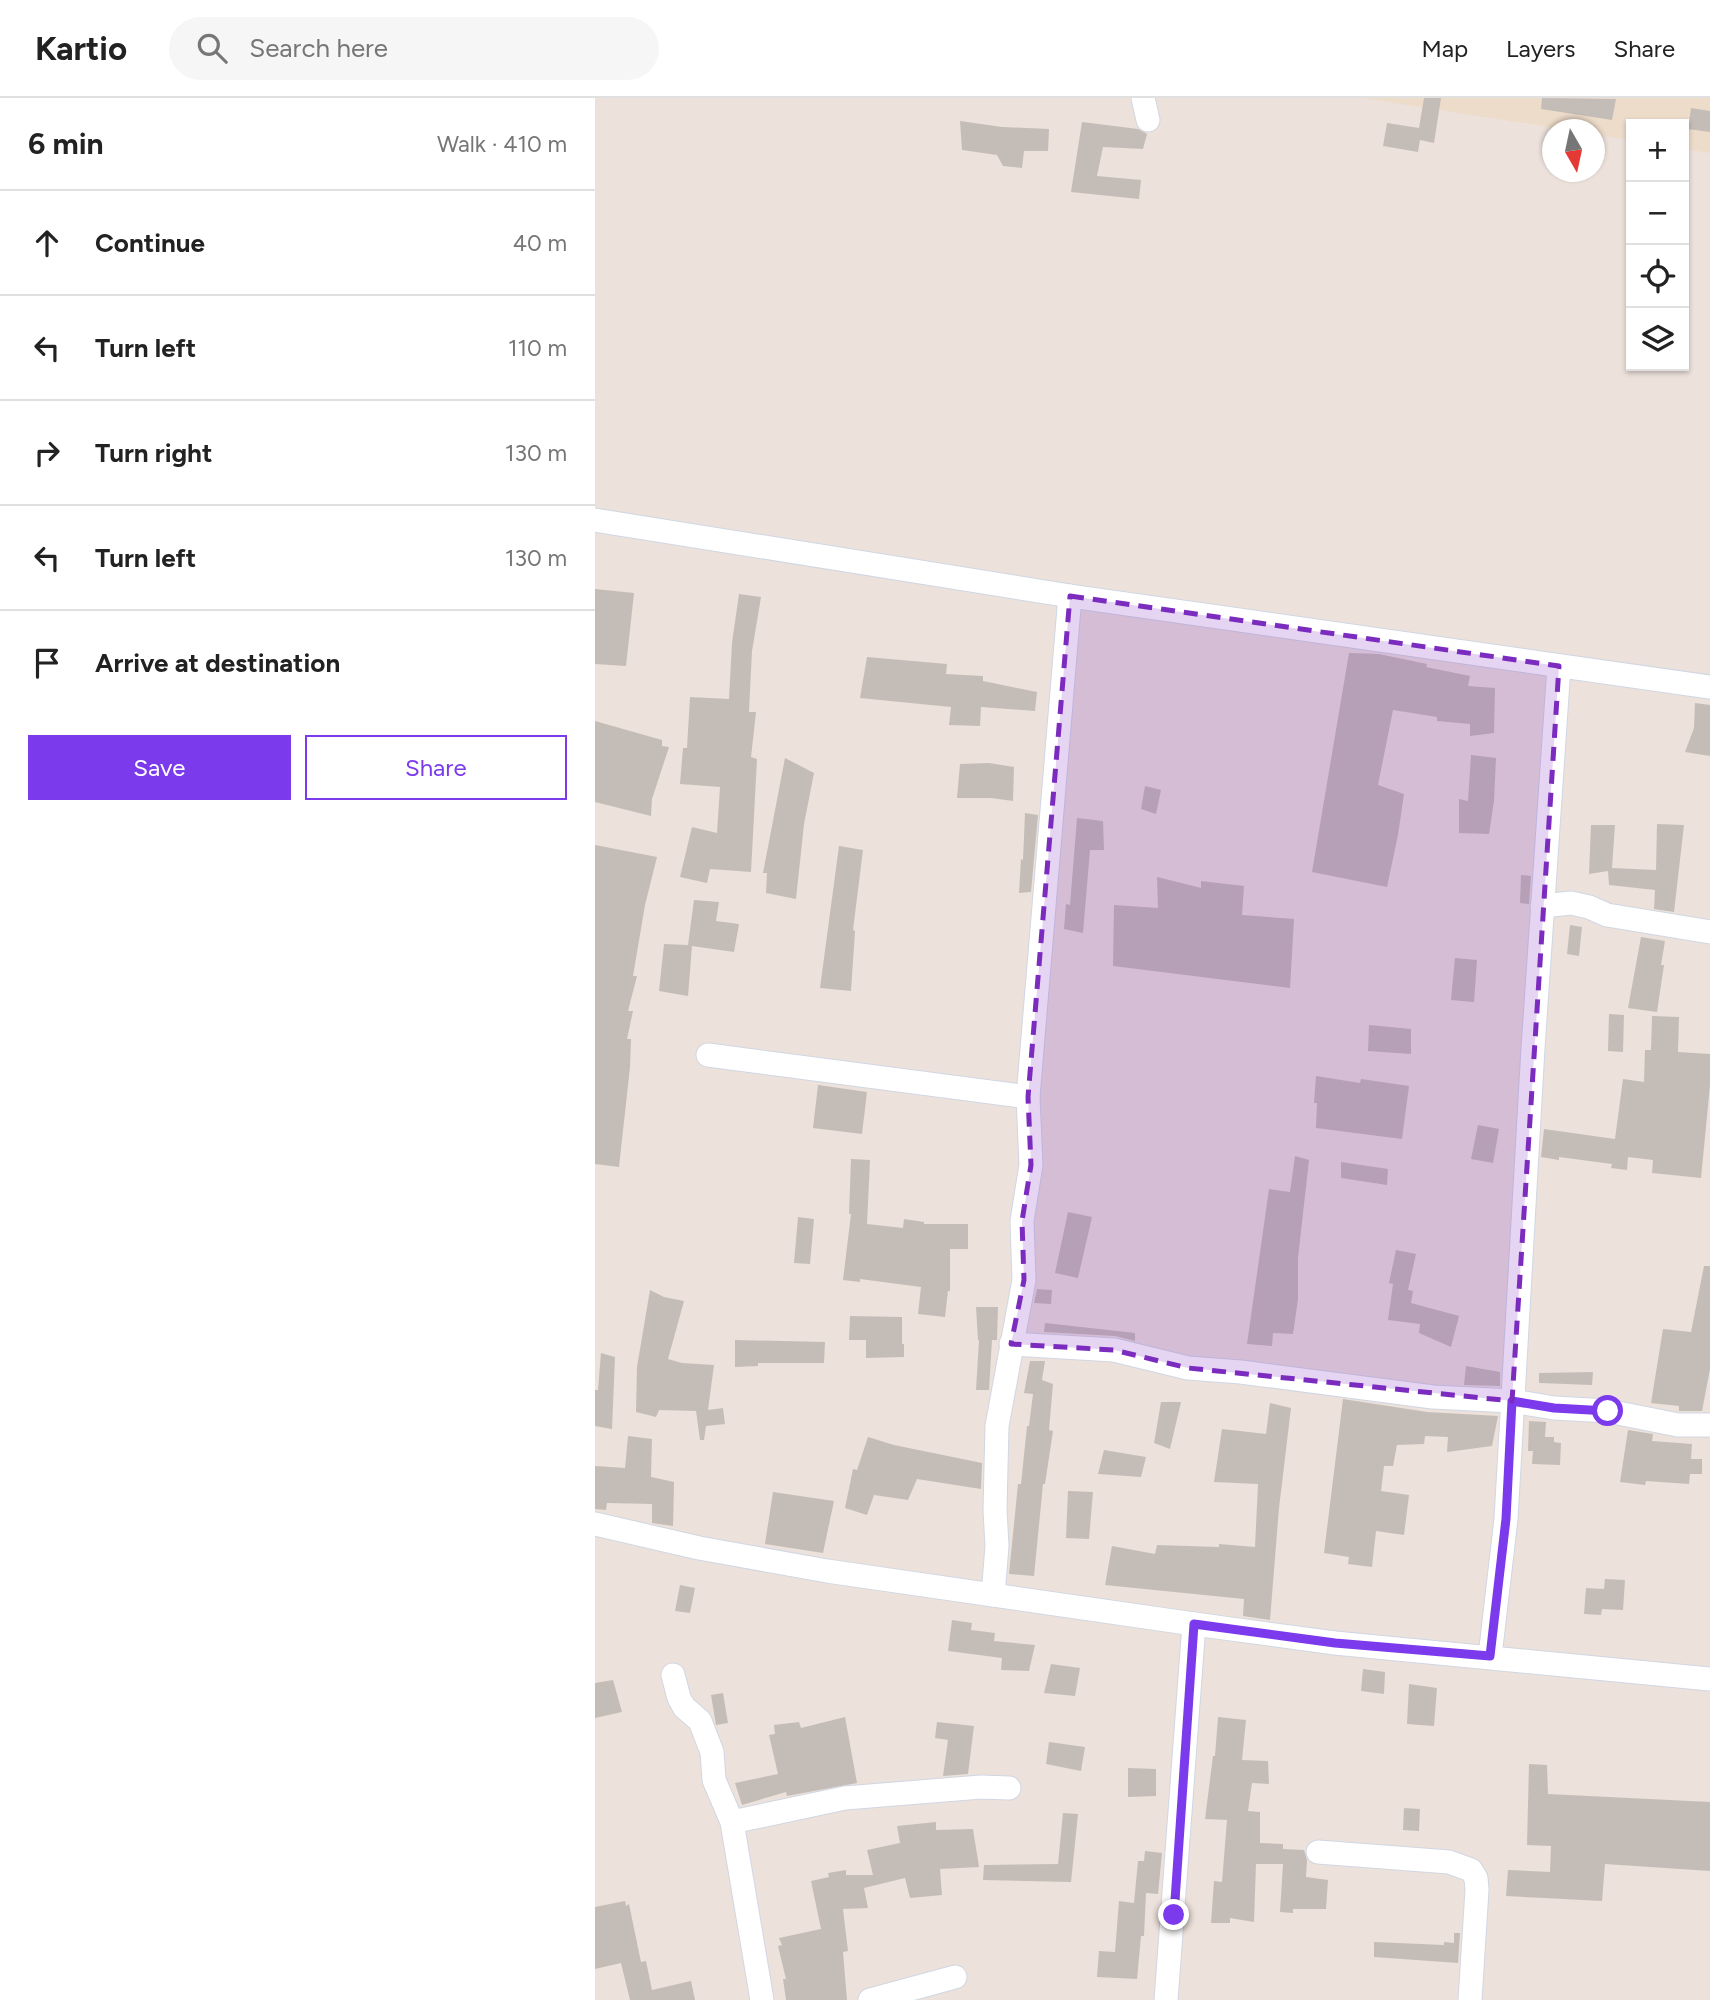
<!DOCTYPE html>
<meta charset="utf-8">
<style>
body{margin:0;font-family:Figtree,sans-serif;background:#f6f6f6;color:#222}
.controls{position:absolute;right:21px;top:21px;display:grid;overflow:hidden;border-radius:0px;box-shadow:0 2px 5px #0004}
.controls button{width:63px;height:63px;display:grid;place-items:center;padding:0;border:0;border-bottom:2px solid #e0e0e0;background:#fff;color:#222;font:35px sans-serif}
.compass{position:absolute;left:947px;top:21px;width:63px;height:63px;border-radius:50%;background:#fff;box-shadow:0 2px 5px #0004;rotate:171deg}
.stop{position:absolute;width:21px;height:21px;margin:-16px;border:5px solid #7c3aed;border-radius:50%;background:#fff}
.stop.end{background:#7c3aed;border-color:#fff;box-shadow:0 2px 7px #0008}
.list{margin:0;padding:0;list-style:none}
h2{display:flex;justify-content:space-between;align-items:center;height:91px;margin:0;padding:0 28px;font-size:30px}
h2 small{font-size:23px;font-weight:400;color:#767676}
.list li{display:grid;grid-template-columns:46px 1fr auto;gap:21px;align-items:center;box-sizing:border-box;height:105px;padding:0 28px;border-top:2px solid #e0e0e0}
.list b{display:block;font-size:26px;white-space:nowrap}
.list em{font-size:23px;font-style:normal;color:#767676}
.actions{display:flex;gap:14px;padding:21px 28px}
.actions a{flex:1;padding:16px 0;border:2px solid #7c3aed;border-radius:0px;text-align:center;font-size:24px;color:#7c3aed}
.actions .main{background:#7c3aed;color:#fff}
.icon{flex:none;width:38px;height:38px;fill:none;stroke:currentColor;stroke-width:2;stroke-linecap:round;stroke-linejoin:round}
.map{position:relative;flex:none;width:1115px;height:1902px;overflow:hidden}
header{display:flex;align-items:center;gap:42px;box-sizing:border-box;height:98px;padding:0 35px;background:#fff;border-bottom:2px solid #e0e0e0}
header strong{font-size:33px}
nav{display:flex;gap:38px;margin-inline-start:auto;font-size:24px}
.search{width:490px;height:63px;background:#f6f6f6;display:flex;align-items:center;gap:18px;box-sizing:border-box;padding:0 24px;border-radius:38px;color:#767676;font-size:26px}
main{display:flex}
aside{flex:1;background:#fff}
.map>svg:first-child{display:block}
.education{fill:#eedcca}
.building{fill:#c4bdb7}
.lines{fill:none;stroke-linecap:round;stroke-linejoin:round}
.minor-casing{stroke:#d0d7e3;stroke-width:25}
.minor{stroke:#fff;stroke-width:23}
.route{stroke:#7c3aed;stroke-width:9}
.marked{fill:#7b2cbf;fill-opacity:0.2;stroke:#7b2cbf;stroke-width:5;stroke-dasharray:14 9;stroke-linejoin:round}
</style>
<header>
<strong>Kartio</strong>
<div class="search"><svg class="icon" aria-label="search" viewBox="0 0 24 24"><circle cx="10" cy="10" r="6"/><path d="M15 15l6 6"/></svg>Search here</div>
<nav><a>Map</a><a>Layers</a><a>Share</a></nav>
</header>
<main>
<aside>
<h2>6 min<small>Walk · 410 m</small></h2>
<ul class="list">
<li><svg class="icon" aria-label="ahead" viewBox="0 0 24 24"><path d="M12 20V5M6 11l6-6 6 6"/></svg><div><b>Continue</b></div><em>40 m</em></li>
<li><svg class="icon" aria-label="left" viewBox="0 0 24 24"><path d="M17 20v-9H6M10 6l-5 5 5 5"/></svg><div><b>Turn left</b></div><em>110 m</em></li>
<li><svg class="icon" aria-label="right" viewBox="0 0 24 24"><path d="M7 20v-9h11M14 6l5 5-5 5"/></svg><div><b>Turn right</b></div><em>130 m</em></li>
<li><svg class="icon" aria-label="left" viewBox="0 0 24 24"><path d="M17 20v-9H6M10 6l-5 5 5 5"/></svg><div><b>Turn left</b></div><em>130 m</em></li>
<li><svg class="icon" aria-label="arrive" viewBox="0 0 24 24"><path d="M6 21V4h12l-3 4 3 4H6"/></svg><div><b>Arrive at destination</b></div></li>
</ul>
<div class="actions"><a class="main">Save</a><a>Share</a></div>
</aside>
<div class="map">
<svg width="1115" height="1902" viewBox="0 0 1115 1902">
<rect width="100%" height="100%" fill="#ece1db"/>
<path class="education" d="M767,0H1115V55L1089,51V26H1036V42L1000,37V32L967,31Z"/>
<g class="building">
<path d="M829,0H846L839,45L825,42L823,54L788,48L792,25L824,30Z"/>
<path d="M947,0L1021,1L1017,22L946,11Z"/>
<path d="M1096,10L1115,13V34L1093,31Z"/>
<path d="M365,23L407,29L454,31L453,53H429L427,70L408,68L402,57L367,52Z"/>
<path d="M487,24L543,31L552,36L548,51L508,49L502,78L546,82L544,101L476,94Z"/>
<path d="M0,491L39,495L31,568L0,566Z"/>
<path d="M144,496L166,499L157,553L154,614H161L156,659L162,661L156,774L115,771L112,785L85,779L97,729L122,735L125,689L85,686L88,650H92L95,599L134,601L137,545Z"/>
<path d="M754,555L784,556L832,566L831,569L875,578L873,588L900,590L899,635L875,638V626L842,623V619L798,612L783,687L809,696L803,737L792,789L717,774Z"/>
<path d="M272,559L352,566L351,576L388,578V583L442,594L440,613L386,609L385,628L354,627L356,609L265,600Z"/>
<path d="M1100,605L1115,607V658L1090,654L1099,630Z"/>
<path d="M0,623L67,642V648L74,649L57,701L56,718L0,704Z"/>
<path d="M876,657L901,660L899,703L894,736L864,735V701L873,703Z"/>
<path d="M190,660L219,675L209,726L201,801L171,795L172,775H168Z"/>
<path d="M394,665L419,669L418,703L396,700H362L365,666Z"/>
<path d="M550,688L566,692L561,716L546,711Z"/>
<path d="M430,715L443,717L436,794L424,795L426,761L428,762Z"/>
<path d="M482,720L508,723L509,752H495L488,835L469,831L471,806L475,807Z"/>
<path d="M1062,726L1089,727L1079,814L1059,811L1060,792L1014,787L1013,773L994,776L996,727H1020L1017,770L1061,772Z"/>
<path d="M0,747L62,759L50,807L38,878H42L33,913H38L32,941H36L35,969L24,1069L0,1066Z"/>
<path d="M244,748L268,752L258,832L260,833L256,893L225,890Z"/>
<path d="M926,777L936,778L934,806L925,805Z"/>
<path d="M562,779L606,790V783L649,788L647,817L699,821L695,890L518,868L519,807L563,810Z"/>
<path d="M99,802L124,804L121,823L144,826L139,854L97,848L93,898L64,893L69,846L93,847Z"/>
<path d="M975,827L987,829L984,858L972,856Z"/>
<path d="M1046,839L1070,843L1066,867H1069L1062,914L1033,910Z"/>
<path d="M860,860L882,862L879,904L856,902Z"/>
<path d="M1014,916L1029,917L1028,954L1013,953Z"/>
<path d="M1057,918L1084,919L1083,954L1115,956V987L1106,1080L1057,1075L1058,1062L1033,1059L1032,1072L1016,1070L1017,1066L964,1059V1062L946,1059L949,1031L1020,1041L1028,981L1049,984L1050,952H1056Z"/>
<path d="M774,927L816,931V956L773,953Z"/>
<path d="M721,978L765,985L766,981L814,988L807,1041L721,1030L722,1005H719Z"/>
<path d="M223,987L272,994L267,1036L218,1030Z"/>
<path d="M883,1027L904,1031L898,1065L876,1061Z"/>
<path d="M700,1058L714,1062L703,1160V1201L698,1236L678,1235L677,1248L652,1246L674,1091L695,1094Z"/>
<path d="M256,1061L275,1062L272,1126L308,1130L309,1121L329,1124V1126H373V1151H355V1193H353L350,1219L323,1216L326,1189L265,1181V1184L248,1182L256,1116H254Z"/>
<path d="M746,1064L793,1071L792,1087L746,1080Z"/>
<path d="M473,1114L497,1119L483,1180L460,1175Z"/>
<path d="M203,1119L219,1121L215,1166L199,1165Z"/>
<path d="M801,1152L821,1156L813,1192L818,1193L816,1205L864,1218L856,1249L824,1235L825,1226L793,1222L798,1186L794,1185Z"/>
<path d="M1109,1168H1115V1271L1107,1313H1084V1308L1056,1305L1068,1231L1096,1234Z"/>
<path d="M442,1191L457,1192L456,1206L439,1205Z"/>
<path d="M55,1192L69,1199L89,1203L73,1261L87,1265L119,1267L113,1312L128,1310L130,1326L111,1328L109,1342H105L101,1313L64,1312L61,1319L41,1314L42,1269Z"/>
<path d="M381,1209H403L402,1242H397L394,1292H381L384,1242H383Z"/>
<path d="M255,1218L307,1219V1246H309V1259L271,1260V1242H254Z"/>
<path d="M450,1225L540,1235V1243L520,1238L449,1234Z"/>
<path d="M140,1242L230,1244L229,1265H163V1268L140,1269Z"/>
<path d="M6,1255L20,1259L17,1331L0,1328V1292H3Z"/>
<path d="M435,1263H450L447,1282L458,1286L454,1332L458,1333L450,1386H448L439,1478L414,1476L423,1386H426L432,1328H434L438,1296L429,1295Z"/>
<path d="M871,1268L905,1274V1288L869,1287Z"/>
<path d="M998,1274L997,1287L944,1285V1275Z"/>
<path d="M748,1301L832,1314L903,1318L897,1348L852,1354L853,1339L830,1338L829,1346L802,1347L798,1368H789L786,1393L814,1397L809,1437L781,1433L777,1469L753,1466L754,1459L729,1455Z"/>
<path d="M566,1304H586L575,1351L559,1345Z"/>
<path d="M675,1305L696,1310L684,1410L675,1522L648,1518L649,1501L510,1487L517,1448L560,1456L562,1447L624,1449V1446L660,1449L663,1386L619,1384L627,1331L671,1336Z"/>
<path d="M934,1323L951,1324L950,1339H959V1344L966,1345L965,1367L937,1366L938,1353H933Z"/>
<path d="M1033,1332L1058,1336L1057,1343L1097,1346L1096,1361H1107V1376H1095L1094,1386L1051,1383L1050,1387L1025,1384Z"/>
<path d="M33,1338L57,1341L56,1379L79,1384L78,1428L57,1425V1406L12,1405L11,1412L0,1411V1368L30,1370Z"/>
<path d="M273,1339L299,1347L387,1365L386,1391L322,1381L313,1402L279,1397L272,1417L250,1410L258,1371L262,1372Z"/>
<path d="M509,1352L551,1359L546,1379L503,1376Z"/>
<path d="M473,1393L498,1394L494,1441L471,1440Z"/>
<path d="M178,1394L239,1403L228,1455L170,1446Z"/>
<path d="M1010,1481L1030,1482L1028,1512L1007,1511L1006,1517L989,1516L991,1490L1009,1491Z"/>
<path d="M85,1487L100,1490L95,1515L80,1513Z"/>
<path d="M357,1522L377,1525L376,1532L400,1535L399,1543L440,1547L434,1573L406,1572L407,1560L353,1553Z"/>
<path d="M456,1566L485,1570L480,1598L449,1595Z"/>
<path d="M768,1571L790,1574L789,1596L766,1593Z"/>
<path d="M18,1582L27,1614L0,1620V1585Z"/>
<path d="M814,1586L842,1590L839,1628L812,1626Z"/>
<path d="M128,1595L133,1625L121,1627L116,1597Z"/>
<path d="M250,1619L262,1685L192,1698L191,1694L147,1707L140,1685L183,1676L174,1637L180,1636L179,1627L204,1624L206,1630Z"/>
<path d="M623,1619L651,1622L647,1662L673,1663L674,1686L657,1685L653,1713L665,1714V1745L688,1746V1751L709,1752L712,1762L711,1779L733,1782L731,1811H698V1815L685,1814L688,1766H661L659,1824L635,1820V1825H616L619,1783L627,1784L632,1722L610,1721L618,1658H620Z"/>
<path d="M342,1624L379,1628L373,1676L348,1678L353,1642L340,1640Z"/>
<path d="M454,1644L490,1649L486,1673L451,1666Z"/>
<path d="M934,1666L952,1667L953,1696L1115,1704V1773L1010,1766L1007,1803L911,1798L913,1772L955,1774L956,1748L932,1747Z"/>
<path d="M533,1670L561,1671V1698L533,1699Z"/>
<path d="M809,1710L825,1711L824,1733L808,1732Z"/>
<path d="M468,1715L483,1716L476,1784L388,1782L389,1767L463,1766Z"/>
<path d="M341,1724V1732L378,1731L384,1769L345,1771L347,1797L315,1800L310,1780L269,1790L273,1810L248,1811L253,1853L248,1854L252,1902H191L188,1881H191L183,1848L187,1847L184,1840L226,1831L216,1783L234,1779L233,1775L251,1772V1777H278L272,1752L305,1745L302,1728Z"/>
<path d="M550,1753L567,1755L563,1796L551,1795L549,1838H546L542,1881L502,1879L504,1853L520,1854L524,1803L539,1805L543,1763H549Z"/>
<path d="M30,1803L31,1808L34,1806L46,1864L51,1863L57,1892L96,1883L100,1902H35L26,1865L0,1871V1809Z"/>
<path d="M859,1835H865L863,1865L779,1859V1844L849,1847V1844L859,1845Z"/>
</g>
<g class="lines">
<defs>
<g id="minor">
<path d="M548,0L553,22"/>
<path d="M0,422L475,498L1115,589"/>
<path d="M947,808L976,805L994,809L1012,817L1115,834"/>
<path d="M113,957L433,999"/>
<path d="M416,1246L519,1252L593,1270L646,1274L838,1299L917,1303L959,1310L1013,1313L1083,1327H1115"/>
<path d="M0,1426L104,1450L232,1473L599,1526L740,1545L1115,1581"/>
<path d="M398,1497L402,1448L400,1412L402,1328L429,1182L427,1123L436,1067L433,999L475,498"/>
<path d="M895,1558L911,1421L938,950L964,568"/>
<path d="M78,1577L84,1600L89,1609L105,1623L110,1636L117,1654L119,1682L137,1724L167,1902"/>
<path d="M137,1724L250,1700L386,1689L414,1690"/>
<path d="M723,1754L854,1764L876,1772L881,1780L882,1792L875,1902"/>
<path d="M275,1902L360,1879"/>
<path d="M571,1902L599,1526"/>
</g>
</defs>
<use href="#minor" class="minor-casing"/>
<use href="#minor" class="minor"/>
</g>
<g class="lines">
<path class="route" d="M579,1817L599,1526L740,1545L895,1558L911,1421L917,1303L959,1310L1013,1313"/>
</g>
<path class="marked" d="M475,498L964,568L917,1303L593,1270L519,1252L416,1246L429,1182L427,1123L436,1067L433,999Z"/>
</svg>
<div class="controls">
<button>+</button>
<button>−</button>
<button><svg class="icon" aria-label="locate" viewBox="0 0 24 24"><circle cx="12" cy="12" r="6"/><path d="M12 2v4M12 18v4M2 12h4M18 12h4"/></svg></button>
<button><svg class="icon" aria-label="layers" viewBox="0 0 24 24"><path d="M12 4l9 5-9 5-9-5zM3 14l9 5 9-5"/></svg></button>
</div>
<svg class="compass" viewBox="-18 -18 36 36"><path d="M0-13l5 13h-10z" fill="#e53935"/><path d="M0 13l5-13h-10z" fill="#767676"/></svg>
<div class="stop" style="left:1013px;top:1313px"></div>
<div class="stop end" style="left:579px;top:1817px"></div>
</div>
</main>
